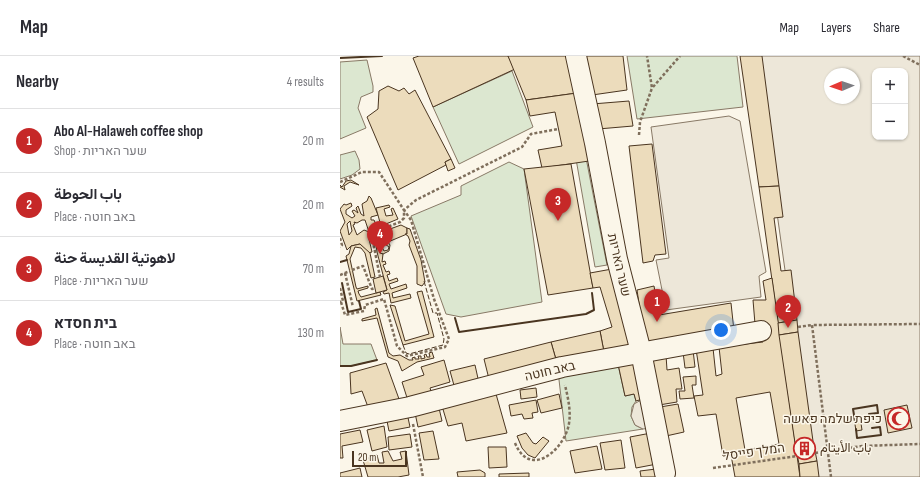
<!DOCTYPE html>
<meta charset="utf-8">
<style>
body{margin:0;font-family:"Sofia Sans Condensed",Vazirmatn,Heebo,sans-serif;background:#f2f2f3;color:#2b2b33}
.controls{position:absolute;right:12px;top:12px;display:grid;overflow:hidden;border-radius:8px;box-shadow:0 1px 3px #0004}
.controls button{width:36px;height:36px;display:grid;place-items:center;padding:0;border:0;border-bottom:1px solid #e1e1e2;background:#fff;color:#2b2b33;font:20px sans-serif}
.compass{position:absolute;left:484px;top:12px;width:36px;height:36px;border-radius:50%;background:#fff;box-shadow:0 1px 3px #0004;rotate:268deg}
.scale{position:absolute;left:12px;bottom:10px;width:55px;box-sizing:border-box;padding-left:4px;border:2px solid #4a3520;border-top:0;font-size:11px;line-height:14px;white-space:nowrap;color:#4a3520;-webkit-text-stroke:3px #fbf6e9;paint-order:stroke}
.you{position:absolute;left:381px;top:274px;width:14px;height:14px;margin:-10px;border:3px solid #fff;border-radius:50%;background:#1a73e8;box-shadow:0 0 0 6px #1a73e833}
.badge{display:grid;place-items:center;width:26px;height:26px;border-radius:50%;background:#c62828;color:#fff;font-size:13px;font-weight:700}
.pin{position:absolute;translate:-50% -33px;filter:drop-shadow(0 1px 2px #0008)}
.pin::after{content:'';position:absolute;top:21px;width:14px;height:12px;background:inherit;clip-path:polygon(0 0,100% 0,50% 100%)}
.list{margin:0;padding:0;list-style:none}
h2{display:flex;justify-content:space-between;align-items:center;height:52px;margin:0;padding:0 16px;font-size:17px}
h2 small{font-size:13px;font-weight:400;color:#7c7c81}
.list li{display:grid;grid-template-columns:26px 1fr auto;gap:12px;align-items:center;box-sizing:border-box;height:64px;padding:0 16px;border-top:1px solid #e1e1e2}
.list b{display:block;font-size:15px;white-space:nowrap}
.list p{margin:0;font-size:13px;white-space:nowrap;color:#7c7c81}
.list em{font-size:13px;font-style:normal;color:#7c7c81}
.map{position:relative;flex:none;width:580px;height:421px;overflow:hidden}
header{display:flex;align-items:center;gap:24px;box-sizing:border-box;height:56px;padding:0 20px;background:#fff;border-bottom:1px solid #e1e1e2}
header strong{font-size:19px}
nav{display:flex;gap:22px;margin-inline-start:auto;font-size:14px}
main{display:flex}
aside{flex:1;background:#fff}
.map>svg:first-child{display:block}
.green{fill:#dce7d0;stroke:#887966}
.parking{fill:#ede7d9;stroke:#887966;fill-rule:evenodd}
.building{fill:#ecdcbc;stroke:#4a3520;fill-rule:evenodd}
.lines{fill:none;stroke-linecap:round;stroke-linejoin:round}
.minor-casing{stroke:#4a3520;stroke-width:22}
.path{stroke:#7f6f5c;stroke-width:2.5;stroke-dasharray:3 2;stroke-linecap:butt}
.minor{stroke:#fbf6e9;stroke-width:20}
.fence{stroke:#4a3520;stroke-width:1;stroke-dasharray:5 2;stroke-linecap:butt}
.wall{stroke:#4a3520;stroke-width:2}
.labels{text-anchor:middle;dominant-baseline:central;stroke-width:3;stroke-linejoin:round;paint-order:stroke}
.street-label{font-size:13px;fill:#4a3520;stroke:#fbf6e9}
.poi-label{font-size:13px;fill:#4a3520;stroke:#fbf6e9;text-anchor:end}
</style>
<header>
<strong>Map</strong>
<nav><a>Map</a><a>Layers</a><a>Share</a></nav>
</header>
<main>
<aside>
<h2>Nearby<small>4 results</small></h2>
<ul class="list">
<li><span class="badge">1</span><div><b>Abo Al-Halaweh coffee shop</b><p>Shop · שער האריות</p></div><em>20 m</em></li>
<li><span class="badge">2</span><div><b>باب الحوطة</b><p>Place · באב חוטה</p></div><em>20 m</em></li>
<li><span class="badge">3</span><div><b>لاهوتية القديسة حنة</b><p>Place · שער האריות</p></div><em>70 m</em></li>
<li><span class="badge">4</span><div><b>בית חסדא</b><p>Place · באב חוטה</p></div><em>130 m</em></li>
</ul>
</aside>
<div class="map">
<svg width="580" height="421" viewBox="0 0 580 421">
<rect width="100%" height="100%" fill="#fbf6e9"/>
<g class="green">
<path d="M287,0H397L403,51L297,63Z"/>
<path d="M27,4L33,30V36L21,41L18,52L26,72L0,83V6Z"/>
<path d="M172,15L193,71L119,108L93,51Z"/>
<path d="M15,95L19,104L20,113L12,119L0,123V99Z"/>
<path d="M246,102L267,209L255,211L236,103Z"/>
<path d="M169,106L184,113L202,246L121,261L106,258L71,160L121,139V130Z"/>
<path d="M0,271L3,288H31L37,304L11,310H0Z"/>
<path d="M277,304L285,340L294,338L296,345L292,351L291,360L295,369L303,373L226,385L218,315Z"/>
</g>
<g class="parking">
<path d="M415,0H580V421H474ZM535,15H565V81H535ZM490,18H514V42H490Z"/>
<path d="M389,60L400,65L426,216L419,220L421,241L326,254L316,204L329,202L311,71Z"/>
<path d="M303,343L310,372L303,373L295,369L291,360L294,348Z"/>
</g>
<g class="building">
<path d="M79,0H168L175,13L93,51L73,2Z"/>
<path d="M168,0H230L237,37L186,44Z"/>
<path d="M242,0H283L287,34L252,39Z"/>
<path d="M400,0H422L439,130L419,131Z"/>
<path d="M48,30L59,35L64,32L69,38L75,34L111,103L105,106L106,109L58,134L27,61L38,53L39,35Z"/>
<path d="M237,37L249,105L202,112L198,94L222,90L215,56L190,60L186,44Z"/>
<path d="M289,45L293,70L258,73L252,48Z"/>
<path d="M312,88L326,198L315,199L313,205L303,207L289,90Z"/>
<path d="M111,103L115,112L108,115L105,106Z"/>
<path d="M231,108L253,232L208,239L184,113Z"/>
<path d="M11,124L19,129L10,126L4,130L5,134L0,131V129L2,131L6,125Z"/>
<path d="M439,130L443,161L434,162L441,215L451,214L457,264L438,267L419,131Z"/>
<path d="M29,140L31,142L38,159L31,161V164H34L38,173L31,177L32,182L29,183L32,196L28,197L20,188L11,190L7,194L0,175L5,166L0,153L4,148L6,149L11,147L12,150L6,154V158L12,162L15,160L12,155L14,154L18,157L16,152L18,150L21,158L24,160L22,148L27,145ZM22,164H25L29,176L24,174L17,179L13,169L15,168L14,166L17,167ZM10,165L12,175L9,179L7,168Z"/>
<path d="M49,149L50,151L44,153L46,160L53,159L51,153L53,152L58,163L41,170L36,152Z"/>
<path d="M61,169L67,172V178L48,186L50,189L49,195L43,198L40,197L38,187L50,181V173ZM45,188L49,191L48,194L44,195L42,191Z"/>
<path d="M67,172L70,173L81,204L85,226L82,230L77,228V210L69,189L70,185L68,180L65,178H67Z"/>
<path d="M38,187L40,197L43,198L42,206L45,205L46,208L43,209L46,216L49,215L50,218L47,219L49,225L57,222L58,225L49,228L51,233L66,228L67,232L52,237L53,242L70,238L71,242L51,247L49,237L44,238L43,236L47,234L37,196L36,188Z"/>
<path d="M20,188L30,197L35,221L31,222L25,197L21,192L15,191L10,203L16,231L17,233L28,230V232L18,235L19,238L21,241L40,236L41,239L17,245L6,200L9,198L11,190Z"/>
<path d="M272,213L292,290L264,296L260,275L272,271L260,231L253,232L250,217Z"/>
<path d="M43,220L47,234L36,237L33,223Z"/>
<path d="M432,222L460,421H395L391,399L383,400L376,358L358,360L354,340L363,339L356,293L373,292L376,320L382,318L379,291L423,286L421,275L415,268L413,244H426L423,225ZM430,336L439,388L405,394L396,342Z"/>
<path d="M314,230L319,259L391,247L394,275L305,288L297,234Z"/>
<path d="M82,235L94,281L63,289L50,249L55,250L65,285L89,278L77,236Z"/>
<path d="M37,252L49,297L53,300L60,299L69,304H73L72,302L75,301V303H79L78,300H81V303L85,302L84,299L86,298L87,301H90L89,297L92,296L94,302L77,306L62,315L58,305L48,301L37,262L22,265V263L36,259L35,253Z"/>
<path d="M457,264L458,276L439,279L438,267Z"/>
<path d="M260,275L264,296L217,307L211,286Z"/>
<path d="M458,276L473,385L455,387L439,279Z"/>
<path d="M211,286L217,307L149,323L144,303Z"/>
<path d="M353,294L355,311L345,312L343,296Z"/>
<path d="M326,299L327,314L339,312L342,333H336L337,346L319,349L312,301Z"/>
<path d="M104,304L110,326L90,332L93,341L69,348L62,326L84,319L81,311Z"/>
<path d="M293,304L303,343L296,345L294,338L285,340L278,308Z"/>
<path d="M46,307L59,343L28,351L22,335L11,338L10,317Z"/>
<path d="M135,309L139,327L115,333L110,315Z"/>
<path d="M356,320V329H352L354,342L340,343L339,335H345L343,321Z"/>
<path d="M196,332L197,341L181,343L180,334Z"/>
<path d="M156,338L167,377L126,385L122,367L108,370L102,350Z"/>
<path d="M219,338L222,352L201,357L197,344Z"/>
<path d="M196,344L198,356L192,357L193,362L184,363L182,358L171,360L169,349Z"/>
<path d="M338,348L344,376L326,380L320,351Z"/>
<path d="M567,349L572,372L548,377L544,354Z"/>
<path d="M99,352L102,365L78,371L75,357Z"/>
<path d="M67,357L70,371L49,375L46,360Z"/>
<path d="M520,361L522,374L516,375L514,362Z"/>
<path d="M44,370L47,391L32,395L27,374Z"/>
<path d="M20,374L23,386L2,390L3,402H0V378Z"/>
<path d="M93,375L99,403L84,404L79,377Z"/>
<path d="M186,377L193,387L196,388L203,381L209,385L195,402L188,399L182,392L177,380Z"/>
<path d="M311,377L317,408L296,412L290,381Z"/>
<path d="M70,378L72,391L49,394L48,381Z"/>
<path d="M281,384L285,412L265,414L260,387Z"/>
<path d="M473,385L477,405L459,408L455,387Z"/>
<path d="M257,390L262,413L235,417L230,395Z"/>
<path d="M148,391H166L167,411L149,412Z"/>
<path d="M48,395L53,405L62,403L60,396L66,395L69,419L58,421H28L23,404L37,399L39,407H44L42,396Z"/>
<path d="M477,405L479,421H460L459,408Z"/>
<path d="M20,412L22,421H0V417Z"/>
<path d="M316,413L317,421H301L300,415Z"/>
<path d="M140,414L145,417V421H118L117,416Z"/>
<path d="M189,417V421H159V418Z"/>
</g>
<g class="lines">
<defs>
<g id="minor">
<path d="M236,0L255,87L277,203L301,296L325,417"/>
<path d="M0,365L70,351L222,311L421,275"/>
</g>
</defs>
<use href="#minor" class="minor-casing"/>
<g class="path">
<path d="M563,0L580,9"/>
<path d="M313,31L340,0"/>
<path d="M299,79L300,66L312,32L307,0"/>
<path d="M0,126L22,116H39L64,154L76,144L182,91L191,78L218,73"/>
<path d="M0,182L2,189L0,191"/>
<path d="M12,214L23,210L32,233L35,232"/>
<path d="M5,217L13,251"/>
<path d="M0,219L10,215"/>
<path d="M0,232L3,245L0,246"/>
<path d="M1,246L5,259L24,255L25,249L44,243L57,290L67,300L105,291L109,283L94,243L71,164L64,154V162L60,166L47,171L44,180L33,186L40,221"/>
<path d="M458,271L472,269"/>
<path d="M73,368L83,421"/>
<path d="M175,387C189,421 220,398 228,372C232,358 228,342 225,329"/>
<path d="M475,397L522,390L580,388"/>
<path d="M373,412L457,400"/>
<path d="M491,421L472,269L580,268"/>
</g>
<use href="#minor" class="minor"/>
<path class="fence" d="M63,289L66,297L69,298L103,289L104,283L97,257H93L84,225"/>
<g class="wall">
<path d="M0,2L42,0"/>
<path d="M0,206L7,204"/>
<path d="M2,227L8,256L21,253L19,245"/>
<path d="M115,262L119,276L246,258L254,254L252,237"/>
<path d="M0,310H11L37,304"/>
<path d="M515,365L513,353L537,349L538,357L529,358"/>
<path d="M516,373L517,382L541,379L540,371L532,372"/>
</g>
</g>
<defs>
<symbol id="mosque-ring" viewBox="-11 -11 22 22"><circle r="9.5" fill="#fbf6e9" stroke="#c62828" stroke-width="1.5"/><path d="M3.5-4.9A6 6 0 1 0 3.5 4.9A5 5 0 1 1 3.5-4.9Z" fill="#c62828"/></symbol>
<symbol id="building-ring" viewBox="-11 -11 22 22"><circle r="9.5" fill="#fbf6e9" stroke="#c62828" stroke-width="1.5"/><path d="M-4-6H4V6H1V3H-1V6H-4ZM-2.5-4.3h1.7v1.8h-1.7ZM.8-4.3h1.7v1.8H.8ZM-2.5-1h1.7V.8h-1.7ZM.8-1h1.7V.8H.8Z" fill="#c62828"/></symbol>
</defs>
<g fill-rule="evenodd">
<use href="#mosque-ring" x="546" y="350" width="25" height="25"/>
<use href="#building-ring" x="452" y="380" width="25" height="25"/>
</g>
<g class="labels">
<g class="street-label">
<text transform="translate(279 209) rotate(77)">שער האריות</text>
<text transform="translate(210 315) rotate(-13)">באב חוטה</text>
<text transform="translate(414 396) rotate(-8)">המלך פייסל</text>
</g>
<g class="poi-label">
<text x="542" y="363">כיפת שלמה פאשה</text>
<text x="480" y="392" text-anchor="start">باب الأيتام</text>
</g>
</g>
</svg>
<div class="controls">
<button>+</button>
<button>−</button>
</div>
<svg class="compass" viewBox="-18 -18 36 36"><path d="M0-13l5 13h-10z" fill="#e53935"/><path d="M0 13l5-13h-10z" fill="#7c7c81"/></svg>
<div class="scale">20 m</div>
<div class="you"></div>
<div class="pin badge" style="left:317px;top:266px">1</div>
<div class="pin badge" style="left:448px;top:272px">2</div>
<div class="pin badge" style="left:218px;top:165px">3</div>
<div class="pin badge" style="left:40px;top:198px">4</div>
</div>
</main>
